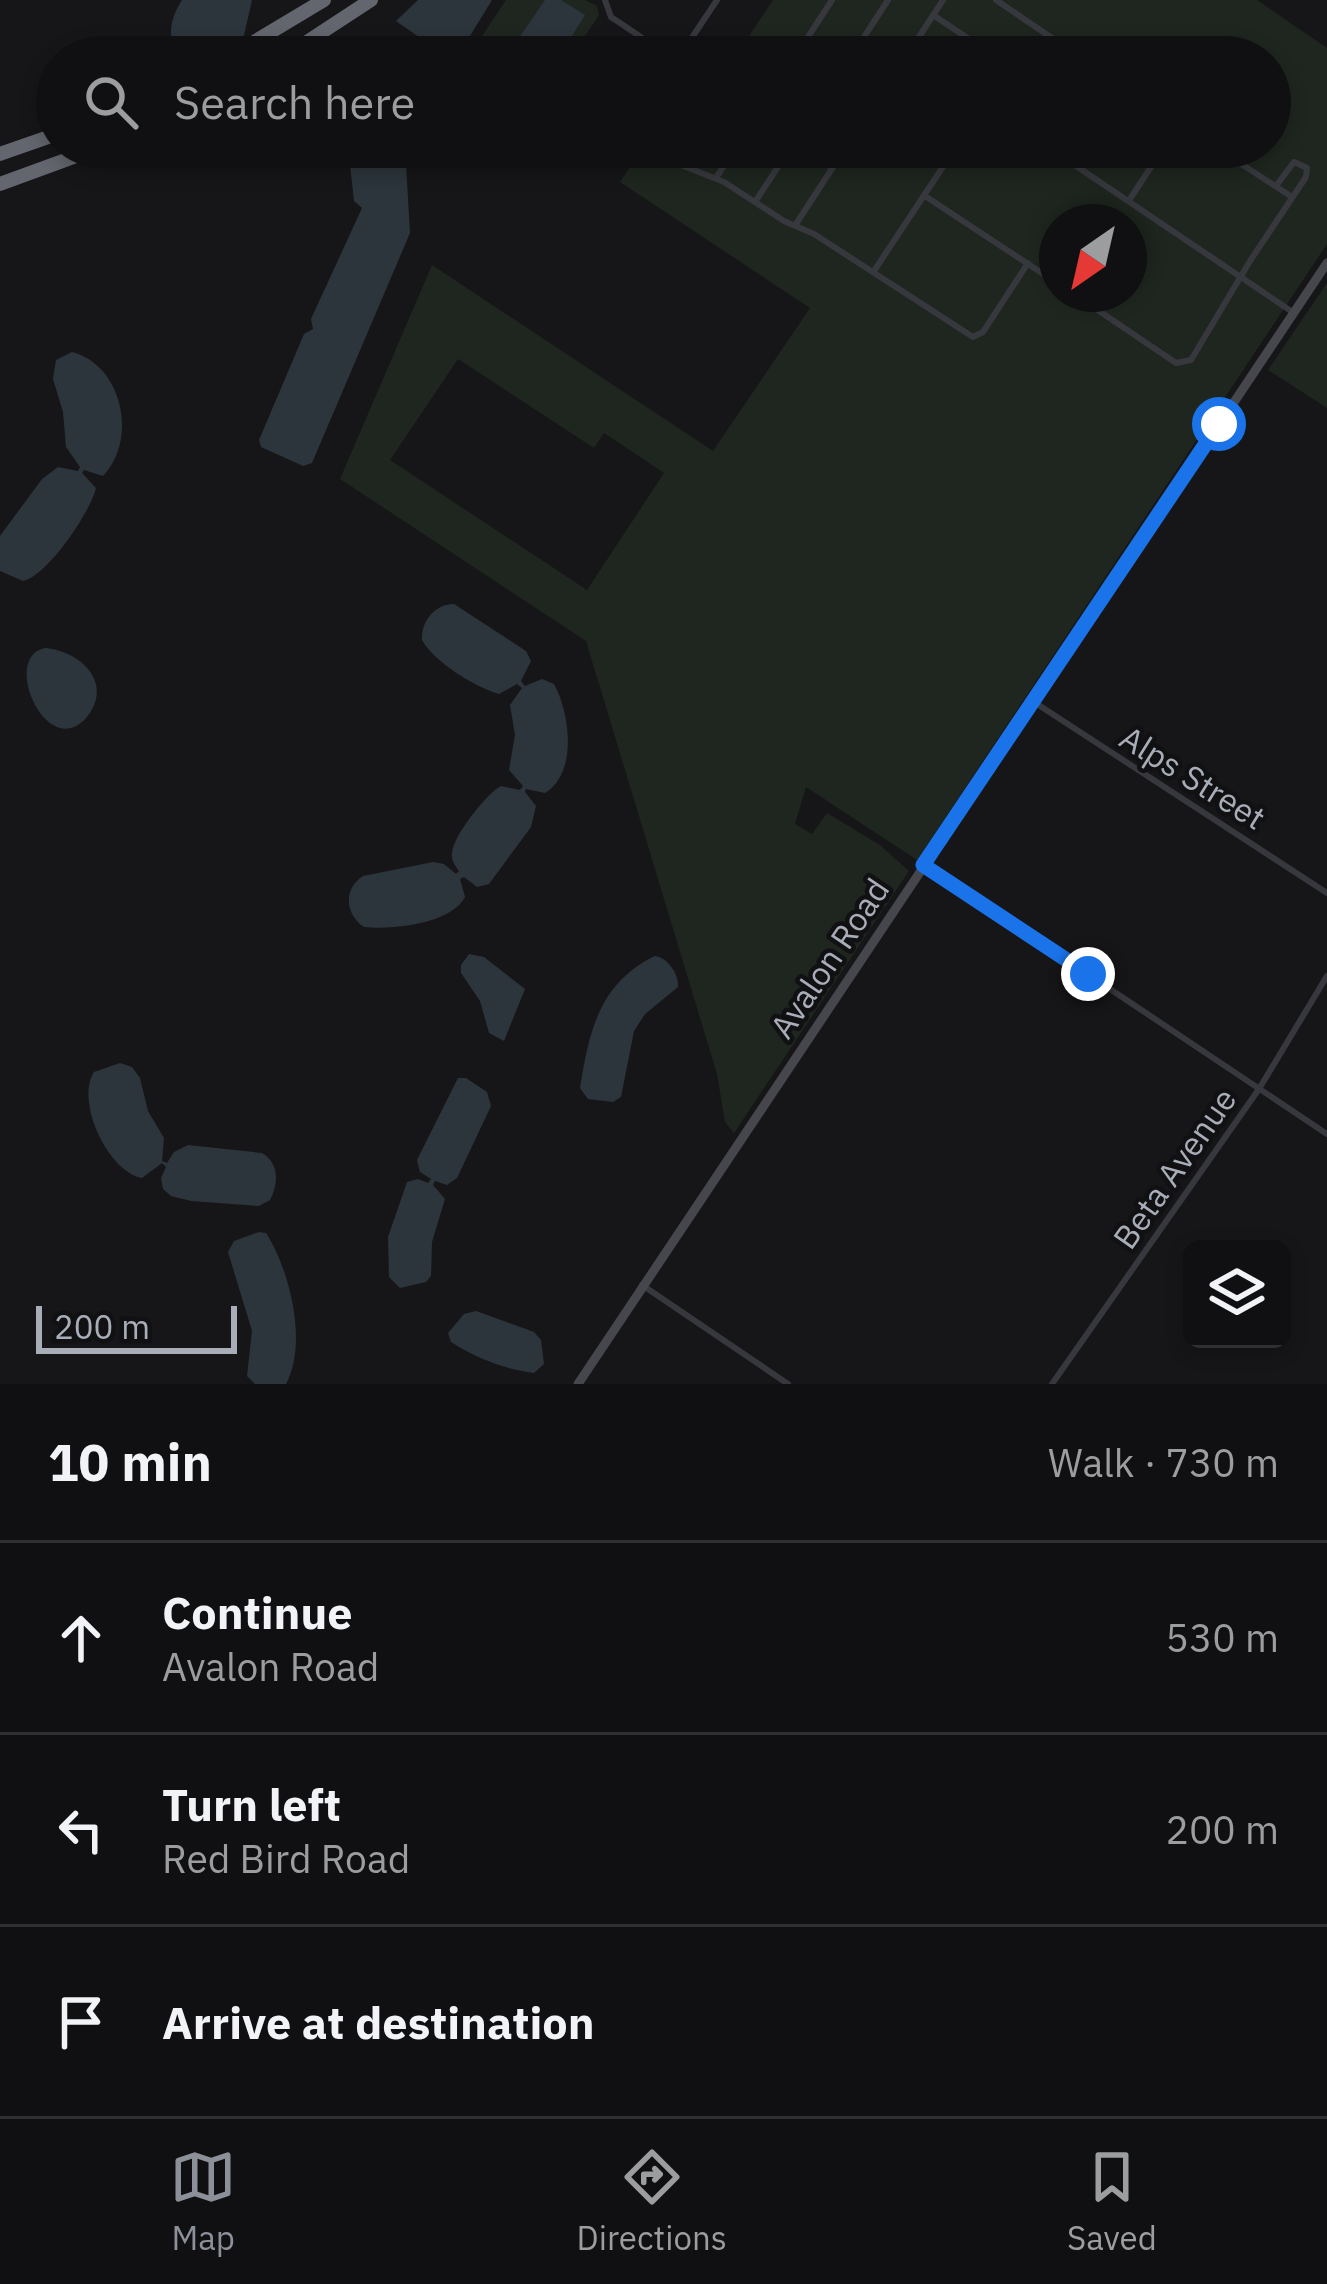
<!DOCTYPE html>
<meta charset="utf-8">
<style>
body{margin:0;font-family:"IBM Plex Sans",sans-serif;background:#1e1e20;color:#f1f3f6}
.controls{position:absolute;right:36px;bottom:36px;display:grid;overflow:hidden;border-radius:18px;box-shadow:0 6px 18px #0003}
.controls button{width:108px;height:108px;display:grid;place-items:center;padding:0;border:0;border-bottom:3px solid #303032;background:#101012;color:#f1f3f6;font:60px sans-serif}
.compass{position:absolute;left:1039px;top:204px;width:108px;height:108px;border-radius:50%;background:#101012;box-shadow:0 6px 18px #0003;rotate:214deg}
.scale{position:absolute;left:36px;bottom:30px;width:201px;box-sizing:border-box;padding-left:12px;border:6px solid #a8adb8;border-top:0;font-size:33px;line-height:42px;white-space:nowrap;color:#a8adb8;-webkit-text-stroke:9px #111113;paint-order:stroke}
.stop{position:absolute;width:36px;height:36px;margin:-27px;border:9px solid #1a73e8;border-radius:50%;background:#fff}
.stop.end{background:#1a73e8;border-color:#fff;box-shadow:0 3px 12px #0008}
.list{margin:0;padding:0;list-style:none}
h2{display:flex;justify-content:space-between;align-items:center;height:156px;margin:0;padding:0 48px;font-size:51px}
h2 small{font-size:39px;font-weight:400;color:#9c9d9f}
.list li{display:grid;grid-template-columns:78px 1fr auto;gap:36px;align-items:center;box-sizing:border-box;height:192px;padding:0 48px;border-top:3px solid #303032}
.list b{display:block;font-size:45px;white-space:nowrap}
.list p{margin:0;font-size:39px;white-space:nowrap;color:#9c9d9f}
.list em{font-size:39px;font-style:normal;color:#9c9d9f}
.icon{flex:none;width:66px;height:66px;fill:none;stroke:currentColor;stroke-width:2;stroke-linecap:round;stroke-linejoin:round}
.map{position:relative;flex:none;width:1327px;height:1384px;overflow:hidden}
.search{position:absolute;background:#101012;box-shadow:0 6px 18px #0003;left:36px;right:36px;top:36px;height:132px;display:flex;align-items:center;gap:30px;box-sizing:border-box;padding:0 42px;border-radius:66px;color:#9c9d9f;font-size:45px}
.sheet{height:732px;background:#101012}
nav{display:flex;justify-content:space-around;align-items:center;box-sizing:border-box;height:168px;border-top:3px solid #303032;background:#101012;font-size:33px;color:#9c9d9f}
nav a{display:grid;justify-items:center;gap:6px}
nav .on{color:#8c9099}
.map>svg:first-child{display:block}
.green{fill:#1e261f;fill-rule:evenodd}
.water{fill:#2c353c}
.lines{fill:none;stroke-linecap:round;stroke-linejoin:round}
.street{stroke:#37383d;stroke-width:6}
.secondary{stroke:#45474d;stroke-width:9}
.highway{stroke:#63666e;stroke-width:14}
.route{stroke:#1a73e8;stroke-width:15}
.labels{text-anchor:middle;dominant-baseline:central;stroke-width:9;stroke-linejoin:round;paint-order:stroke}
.street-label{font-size:33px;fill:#a8adb8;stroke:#111113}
</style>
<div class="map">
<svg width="1327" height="1384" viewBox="0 0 1327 1384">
<rect width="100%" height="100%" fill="#161618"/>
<g class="green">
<path d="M506,0H585L597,6L599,15L571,57H468Z"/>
<path d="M773,0H1257L1327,48V244L917,860L806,787L795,824L812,834L827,813L880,845L909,871L734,1133L725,1122L717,1074L586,641L340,479L432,265L713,451L810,308L620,182L641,151L640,160L645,154L663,165L675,147H1270V57H735ZM1057,222H1129V294H1057ZM458,359L594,448L604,433L664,473L587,590L390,460Z"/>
<path d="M1327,283V408L1268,370Z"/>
</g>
<g class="water">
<path d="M182,0H252L240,53L236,57H179C166,39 170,18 182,0Z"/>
<path d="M418,0H492L457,57L446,56L396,21Z"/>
<path d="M545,0H561L585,15L559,57H506Z"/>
<path d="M348,147H405L410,233L312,463L303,466L261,447L259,440L304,334L313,329L311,319L362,208L354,201Z"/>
<path d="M72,352C123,365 138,440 103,476L84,470L82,473L96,488C90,513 47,576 23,581L0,571V536L42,479L58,467L78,471L80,467L66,447L63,412L53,379L56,360Z"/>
<path d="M454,604L526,651L531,661L521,681L525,686L542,679L554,684C570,713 578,773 545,793L526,789L525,792L536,806L531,827L489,884L477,887L464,877L460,879L465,897C451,924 392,930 364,927C345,914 343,889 363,876L433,862L444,864L456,874L459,871C455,865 451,861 452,853C453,836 487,793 501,786L520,790L523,786L509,770L515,735L510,705L522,688L517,684L499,694C475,687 434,662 422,640C421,621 435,604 454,604Z"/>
<path d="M45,648C80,651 115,683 86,718C47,762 0,657 45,648Z"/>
<path d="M469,954L484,957L525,989L504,1041L489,1033L480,1001L461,973V965Z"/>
<path d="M655,956C668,958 679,974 678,987L645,1014L634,1031L621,1097L613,1102L588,1099L580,1088C589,1032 599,983 655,956Z"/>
<path d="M120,1063L132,1067L140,1078L148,1111L164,1138L162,1161L167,1163L174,1152L188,1145L262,1153C279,1163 279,1183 270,1200L259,1206L191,1201L171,1196L163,1189L161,1178L166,1167L162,1163L142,1178C108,1172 75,1101 94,1072Z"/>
<path d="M458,1078H466L487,1092L491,1106L457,1178L447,1185L435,1181L433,1185L445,1199L432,1242L431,1276L426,1282L400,1288L389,1277L388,1237L407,1182L418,1179L428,1183L431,1179L420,1172L417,1160Z"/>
<path d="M259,1232L266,1233C290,1270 308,1344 286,1384H255L247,1376L252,1331L228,1252L234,1241Z"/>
<path d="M476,1311L534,1332L541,1340L544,1364L534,1373C504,1369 476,1358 451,1342L448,1333L464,1314Z"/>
</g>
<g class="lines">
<g class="street">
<path d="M605,0L611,17L638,35L624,57"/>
<path d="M996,0L1080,57"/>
<path d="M933,15L996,57"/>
<path d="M639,36L671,57"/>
<path d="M679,57L717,0"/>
<path d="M795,57L832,0"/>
<path d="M851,57L888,0"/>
<path d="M906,57L943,0"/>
<path d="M649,147L671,161L724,182L784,221L814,234L973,337L983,332L1028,263"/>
<path d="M1048,147L1294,313"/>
<path d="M1130,147L1154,163"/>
<path d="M1215,147L1292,197"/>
<path d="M716,178L736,147"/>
<path d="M925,196L1057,283"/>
<path d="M1130,199L1164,147"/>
<path d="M755,202L791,147"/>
<path d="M796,224L846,147"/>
<path d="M874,271L956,147"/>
<path d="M1074,294L1176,363L1191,360L1250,261L1306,177L1307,168L1294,162L1276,186"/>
<path d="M1034,702L1327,893"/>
<path d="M926,866L1327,1134"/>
<path d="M642,1285L788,1384"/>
<path d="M1052,1384L1259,1089L1327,976"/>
</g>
<path class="secondary" d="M578,1384L1327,263"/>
<g class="highway">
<path d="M229,57L324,0"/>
<path d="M284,57L371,0"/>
<path d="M0,154L57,134"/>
<path d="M0,184L101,147"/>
</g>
</g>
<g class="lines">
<path class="route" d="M1088,974L923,865L1219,424"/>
</g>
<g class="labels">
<g class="street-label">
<text transform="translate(1193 777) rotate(32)">Alps Street</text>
<text transform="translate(829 958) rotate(-56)">Avalon Road</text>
<text transform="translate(1174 1168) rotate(-55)">Beta Avenue</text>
</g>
</g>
</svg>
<div class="controls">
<button><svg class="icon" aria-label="layers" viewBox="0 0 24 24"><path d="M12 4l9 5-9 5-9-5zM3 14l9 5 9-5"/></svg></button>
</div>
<svg class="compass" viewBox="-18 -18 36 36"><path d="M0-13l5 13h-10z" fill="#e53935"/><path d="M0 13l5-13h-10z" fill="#9c9d9f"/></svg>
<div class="scale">200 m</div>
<div class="stop" style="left:1219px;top:424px"></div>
<div class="stop end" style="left:1088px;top:974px"></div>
<div class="search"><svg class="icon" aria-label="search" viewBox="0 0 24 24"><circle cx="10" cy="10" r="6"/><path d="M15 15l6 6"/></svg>Search here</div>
</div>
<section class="sheet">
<h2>10 min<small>Walk · 730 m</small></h2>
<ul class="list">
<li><svg class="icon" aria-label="ahead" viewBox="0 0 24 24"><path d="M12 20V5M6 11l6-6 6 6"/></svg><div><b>Continue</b><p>Avalon Road</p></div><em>530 m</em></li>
<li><svg class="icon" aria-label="left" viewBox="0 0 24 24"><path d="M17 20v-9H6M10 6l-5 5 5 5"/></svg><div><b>Turn left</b><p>Red Bird Road</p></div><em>200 m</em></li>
<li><svg class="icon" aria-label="arrive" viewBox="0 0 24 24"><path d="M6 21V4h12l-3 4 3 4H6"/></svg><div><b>Arrive at destination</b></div></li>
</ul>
</section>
<nav>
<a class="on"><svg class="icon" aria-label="map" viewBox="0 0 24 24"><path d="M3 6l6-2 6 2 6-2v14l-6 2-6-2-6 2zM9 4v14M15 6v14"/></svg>Map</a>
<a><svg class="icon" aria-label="directions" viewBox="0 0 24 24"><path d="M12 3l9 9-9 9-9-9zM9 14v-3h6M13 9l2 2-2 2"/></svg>Directions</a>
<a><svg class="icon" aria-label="saved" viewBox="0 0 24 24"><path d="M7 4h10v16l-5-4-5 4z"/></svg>Saved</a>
</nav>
